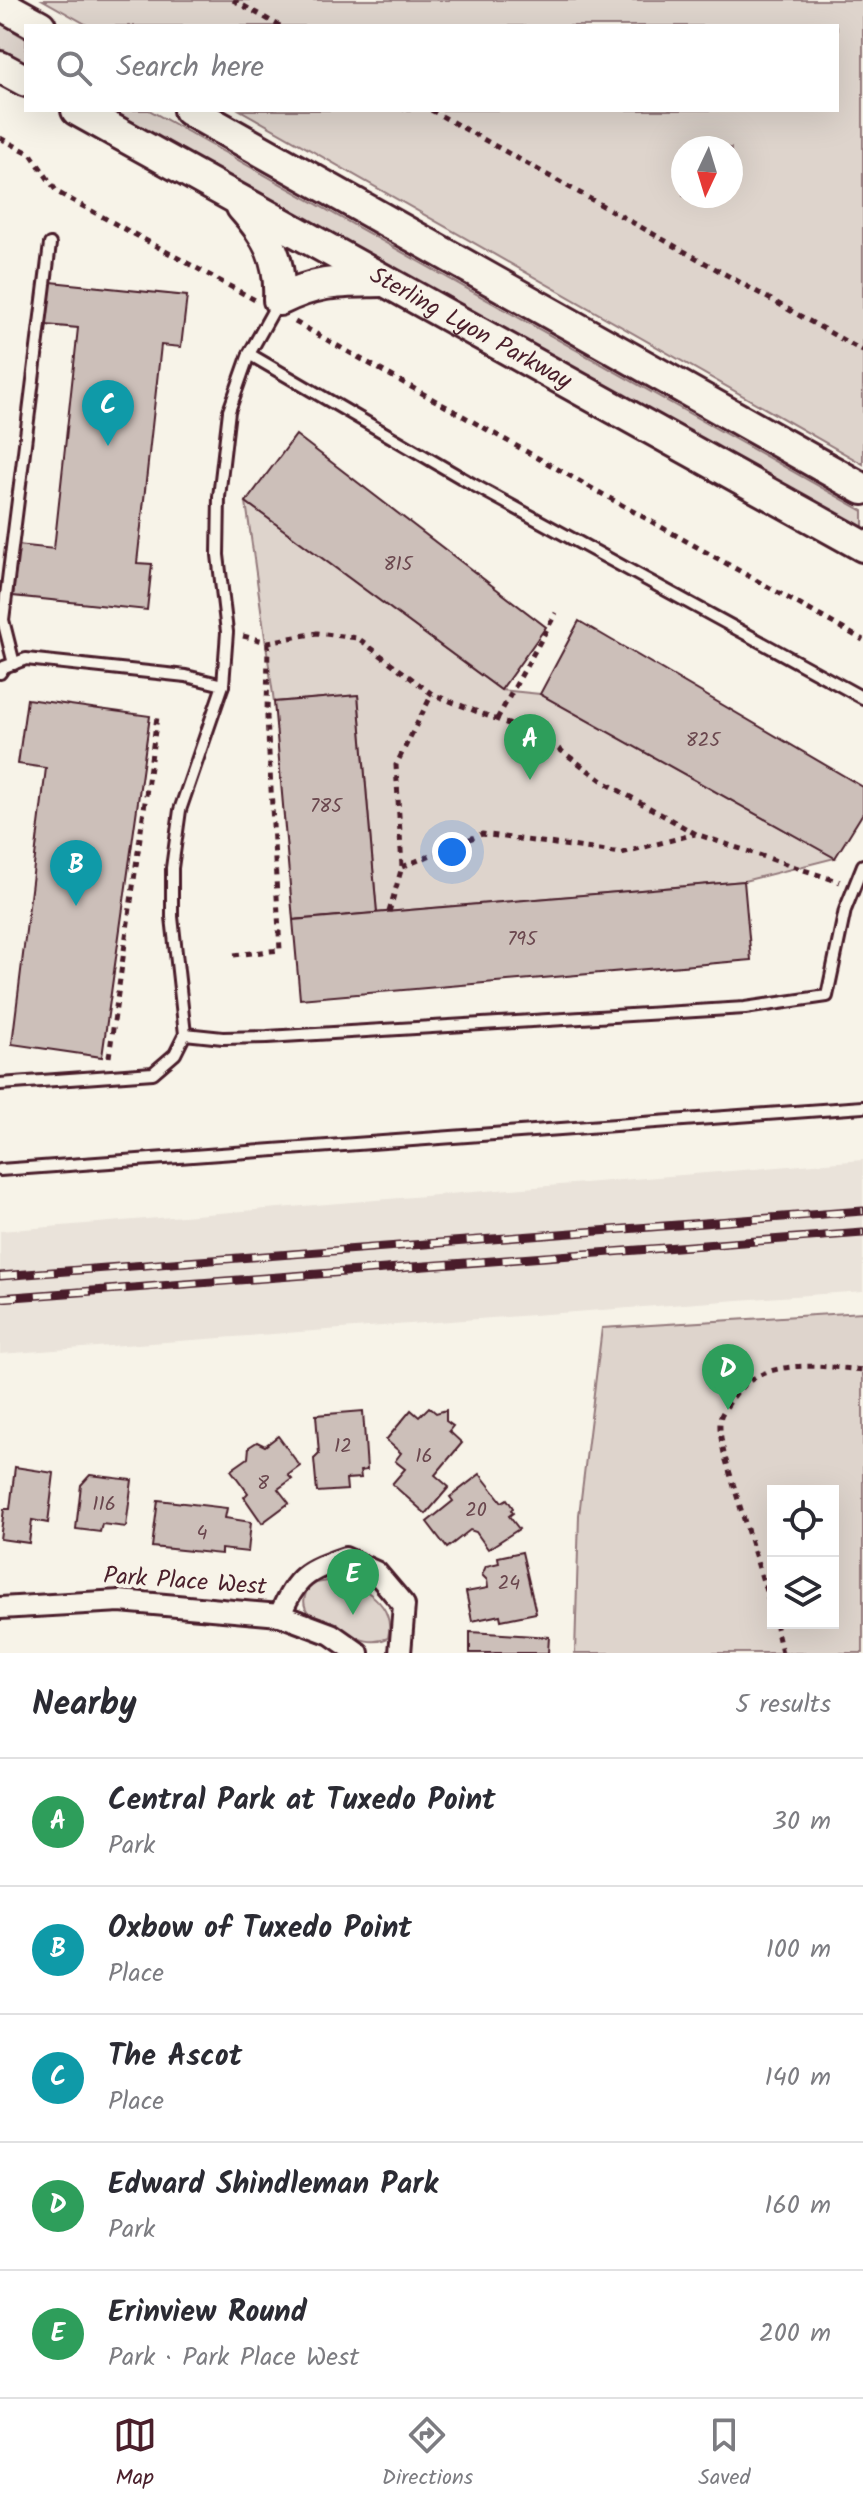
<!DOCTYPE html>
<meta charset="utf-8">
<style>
body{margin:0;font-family:Kalam,sans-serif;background:#f2f2f3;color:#2b2b33}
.controls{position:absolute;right:24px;bottom:24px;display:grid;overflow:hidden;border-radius:0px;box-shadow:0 8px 32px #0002}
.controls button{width:72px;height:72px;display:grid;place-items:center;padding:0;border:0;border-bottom:2px solid #e1e1e2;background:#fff;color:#2b2b33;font:40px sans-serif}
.compass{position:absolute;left:671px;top:136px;width:72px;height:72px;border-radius:50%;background:#fff;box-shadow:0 8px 32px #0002;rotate:184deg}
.you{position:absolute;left:452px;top:852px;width:28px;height:28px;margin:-20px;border:6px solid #fff;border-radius:50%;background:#1a73e8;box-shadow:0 0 0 12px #1a73e833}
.badge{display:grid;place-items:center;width:52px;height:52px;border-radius:50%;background:#4a1f2b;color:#fff;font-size:26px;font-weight:700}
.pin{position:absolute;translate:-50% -66px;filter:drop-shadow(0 2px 4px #0008)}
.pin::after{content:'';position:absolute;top:42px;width:28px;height:24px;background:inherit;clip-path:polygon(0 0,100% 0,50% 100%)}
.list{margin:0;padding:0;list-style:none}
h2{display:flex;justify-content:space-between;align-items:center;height:104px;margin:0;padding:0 32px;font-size:34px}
h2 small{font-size:26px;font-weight:400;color:#7c7c81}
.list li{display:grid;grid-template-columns:52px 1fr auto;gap:24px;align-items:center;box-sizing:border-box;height:128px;padding:0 32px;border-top:2px solid #e1e1e2}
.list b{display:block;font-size:30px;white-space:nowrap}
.list p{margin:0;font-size:26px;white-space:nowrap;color:#7c7c81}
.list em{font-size:26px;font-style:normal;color:#7c7c81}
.icon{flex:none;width:44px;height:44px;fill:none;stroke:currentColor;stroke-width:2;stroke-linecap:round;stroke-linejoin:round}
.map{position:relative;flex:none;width:863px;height:1653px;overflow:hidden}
.search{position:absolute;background:#fff;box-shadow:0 8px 32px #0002;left:24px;right:24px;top:24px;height:88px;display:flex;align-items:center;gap:20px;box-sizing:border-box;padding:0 28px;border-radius:0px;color:#7c7c81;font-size:30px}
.sheet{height:744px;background:#fff}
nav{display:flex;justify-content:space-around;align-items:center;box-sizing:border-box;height:112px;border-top:2px solid #e1e1e2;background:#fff;font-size:22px;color:#7c7c81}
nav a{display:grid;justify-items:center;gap:4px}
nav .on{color:#4a1f2b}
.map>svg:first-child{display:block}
.built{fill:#eae3da}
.green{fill:#ded4cc;stroke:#947a7c;stroke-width:2;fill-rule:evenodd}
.building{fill:#ccbfb9;stroke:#4a1f2b;stroke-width:2}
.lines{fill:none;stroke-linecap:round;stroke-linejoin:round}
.lane-casing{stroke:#4a1f2b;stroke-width:16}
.street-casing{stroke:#4a1f2b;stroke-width:26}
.secondary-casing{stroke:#4a1f2b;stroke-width:36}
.path{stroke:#4a1f2b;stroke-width:5;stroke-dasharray:6 6;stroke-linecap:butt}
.lane{stroke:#f7f3e8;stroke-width:10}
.street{stroke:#f7f3e8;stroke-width:20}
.secondary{stroke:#f7f3e8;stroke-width:30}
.rail-casing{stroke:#4a1f2b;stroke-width:9}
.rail{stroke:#f7f3e8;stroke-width:6;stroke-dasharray:18;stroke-linecap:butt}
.labels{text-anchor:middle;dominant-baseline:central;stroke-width:8;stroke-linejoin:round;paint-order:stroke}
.number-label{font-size:20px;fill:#6a474e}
.street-label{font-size:24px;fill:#4a1f2b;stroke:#f7f3e8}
</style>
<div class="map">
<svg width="863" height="1653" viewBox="0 0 863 1653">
<rect width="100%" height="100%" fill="#f7f3e8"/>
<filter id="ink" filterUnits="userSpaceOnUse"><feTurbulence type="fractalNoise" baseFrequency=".0125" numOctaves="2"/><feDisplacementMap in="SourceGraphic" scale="16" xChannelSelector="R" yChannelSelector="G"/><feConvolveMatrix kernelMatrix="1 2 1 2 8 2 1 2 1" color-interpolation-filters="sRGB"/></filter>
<g filter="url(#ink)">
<path class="built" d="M863,1160V1291L0,1354V1231Z"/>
<g class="green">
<path d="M43,0H863V464L240,110H837V26H89ZM683,148H731V196H683Z"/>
<path d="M0,23L26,39V64L0,50Z"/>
<path d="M108,110H149L863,511V530Z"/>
<path d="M246,502L501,690L540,694L835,858L744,881L377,913L358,695L274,702Z"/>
<path d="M863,1312V1653H575L579,1515L602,1328ZM773,1491H833V1623H773Z"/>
<path d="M333,1580C362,1583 396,1604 388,1638C371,1646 357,1638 341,1631C319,1623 291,1612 311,1584Z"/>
</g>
<g class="building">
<path d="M51,282L187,296L181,347L161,345L137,563L152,564L147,610L13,596L18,545L54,549L78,328L46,325Z"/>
<path d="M296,435L546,627L501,690L246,502Z"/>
<path d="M579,621L863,787V813L835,858L540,694Z"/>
<path d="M358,695L377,913L293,920L274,702Z"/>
<path d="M27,699L150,716L102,1057L12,1044L46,768L18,764Z"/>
<path d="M744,881L751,960L300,999L293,920Z"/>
<path d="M429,1407L436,1413L446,1410V1421L453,1426L449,1431L462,1443L435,1475L449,1487L426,1514L392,1484L405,1469L395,1461L401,1453L386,1440L411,1410L419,1417Z"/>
<path d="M363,1411L367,1470L360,1471L361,1478L346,1479L347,1490L317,1492L314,1459L319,1454L316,1415Z"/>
<path d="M278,1436L300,1466L288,1475L292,1479L278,1489L289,1503L262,1523L244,1497L248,1493L231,1470L248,1458L249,1447L257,1442L265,1446Z"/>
<path d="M15,1467L54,1473L48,1523L32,1520L29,1543L0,1539L4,1509H10Z"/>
<path d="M480,1474L502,1502L507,1499L513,1508L511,1510L513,1513L509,1516L519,1529L488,1549L476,1532L470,1530L447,1548L427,1522L453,1501L450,1497Z"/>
<path d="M90,1475L132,1480L126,1527L102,1524L100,1532L76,1529L81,1485Z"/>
<path d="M158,1500L227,1508L225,1518L251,1522L248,1552L221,1549V1554L152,1547Z"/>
<path d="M522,1552L536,1613L501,1620L500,1615L472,1621L466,1592L488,1588L487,1580L482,1575L486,1566L499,1563L498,1557Z"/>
<path d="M470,1632L549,1637L548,1653H470Z"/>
</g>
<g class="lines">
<defs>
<g id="lane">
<path d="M278,302L249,354L472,484L863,698"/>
<path d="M14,664L3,620L50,244"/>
<path d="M0,673L4,667L26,659L186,676L223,685"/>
<path d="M185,1034L223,1038L267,1037L745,1008L827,996L845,910L863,865"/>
<path d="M0,1084L153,1073L175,1054L185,1034L172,917V868L180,810L223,685L227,632L218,555L219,497L229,411L249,354"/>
<path d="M0,1170L863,1107"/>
</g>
<g id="street">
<path d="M0,1608L120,1601L280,1615L331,1634L358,1653"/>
<path d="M280,1615C296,1576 307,1571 345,1558L376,1572L404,1605L400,1653"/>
</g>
<g id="secondary">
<path d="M0,4L40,26"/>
<path d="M0,67L26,81"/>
<path id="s1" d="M77,110L863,546"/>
<path d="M189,110L863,489"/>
<path d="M242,207C269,237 281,259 279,300C320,280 339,282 382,281"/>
</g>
</defs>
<use href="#lane" class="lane-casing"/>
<use href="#street" class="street-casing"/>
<use href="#secondary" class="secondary-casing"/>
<g class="path">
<path d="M233,0L280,26"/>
<path d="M431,110L863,351"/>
<path d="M0,138L31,154L57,192L255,300"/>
<path d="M295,322L863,640"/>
<path d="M243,636L268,642L317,633L358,638L432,694L544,738L604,782L696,834L840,882"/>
<path d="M497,719L556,613"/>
<path d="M402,867L482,834L622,853L695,834"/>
<path d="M389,912L402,867L396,765L432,694"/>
<path d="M234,955L280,950L267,717L268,642"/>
<path d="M109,1057L157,717"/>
<path d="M773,1614L724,1454C722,1442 718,1428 721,1416C723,1411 728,1405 731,1400C760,1356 818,1366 863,1370"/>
<path d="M775,1623L782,1653"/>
</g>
<use href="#lane" class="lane"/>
<use href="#street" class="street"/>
<use href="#secondary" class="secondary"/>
<defs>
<g id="rail">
<path d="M0,1276L863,1211"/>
<path d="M0,1298L863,1233"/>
</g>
</defs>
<use href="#rail" class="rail-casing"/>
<use href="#rail" class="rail"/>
</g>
</g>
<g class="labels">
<g class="number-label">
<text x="398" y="565">815</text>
<text x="703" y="741">825</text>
<text x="326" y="807">785</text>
<text x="522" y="940">795</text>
<text x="343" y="1447">12</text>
<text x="424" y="1457">16</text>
<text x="263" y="1484">8</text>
<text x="104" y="1505">116</text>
<text x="476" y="1511">20</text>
<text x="202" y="1534">4</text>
<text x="509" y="1584">24</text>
</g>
<g class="street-label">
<text stroke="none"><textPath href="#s1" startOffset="450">Sterling Lyon Parkway</textPath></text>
<text transform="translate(185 1582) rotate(4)">Park Place West</text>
</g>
</g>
</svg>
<div class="controls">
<button><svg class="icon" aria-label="locate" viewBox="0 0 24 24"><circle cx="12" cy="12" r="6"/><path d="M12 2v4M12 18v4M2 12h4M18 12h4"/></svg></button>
<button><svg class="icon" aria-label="layers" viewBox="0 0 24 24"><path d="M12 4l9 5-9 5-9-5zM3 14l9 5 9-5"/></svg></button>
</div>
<svg class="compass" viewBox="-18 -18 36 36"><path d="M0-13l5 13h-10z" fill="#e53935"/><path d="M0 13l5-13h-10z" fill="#7c7c81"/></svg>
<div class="you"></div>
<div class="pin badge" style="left:530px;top:780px;background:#2e9e5b">A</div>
<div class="pin badge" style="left:76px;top:906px;background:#0f9aa8">B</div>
<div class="pin badge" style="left:108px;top:446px;background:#0f9aa8">C</div>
<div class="pin badge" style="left:728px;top:1410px;background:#2e9e5b">D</div>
<div class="pin badge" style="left:353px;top:1615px;background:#2e9e5b">E</div>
<div class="search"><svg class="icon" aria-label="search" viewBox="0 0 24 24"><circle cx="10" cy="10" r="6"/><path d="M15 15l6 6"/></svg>Search here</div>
</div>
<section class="sheet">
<h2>Nearby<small>5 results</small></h2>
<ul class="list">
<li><span class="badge" style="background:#2e9e5b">A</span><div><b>Central Park at Tuxedo Point</b><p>Park</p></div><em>30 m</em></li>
<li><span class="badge" style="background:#0f9aa8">B</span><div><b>Oxbow of Tuxedo Point</b><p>Place</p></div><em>100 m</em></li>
<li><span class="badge" style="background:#0f9aa8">C</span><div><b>The Ascot</b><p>Place</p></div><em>140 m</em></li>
<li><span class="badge" style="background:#2e9e5b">D</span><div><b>Edward Shindleman Park</b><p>Park</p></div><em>160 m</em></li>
<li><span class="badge" style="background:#2e9e5b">E</span><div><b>Erinview Round</b><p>Park · Park Place West</p></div><em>200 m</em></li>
</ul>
</section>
<nav>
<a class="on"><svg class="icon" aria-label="map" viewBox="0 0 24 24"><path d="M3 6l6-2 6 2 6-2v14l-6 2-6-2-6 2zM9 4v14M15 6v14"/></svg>Map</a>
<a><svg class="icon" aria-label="directions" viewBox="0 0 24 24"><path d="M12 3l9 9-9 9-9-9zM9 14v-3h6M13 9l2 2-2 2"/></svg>Directions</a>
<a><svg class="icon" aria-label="saved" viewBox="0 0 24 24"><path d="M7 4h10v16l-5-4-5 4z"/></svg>Saved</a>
</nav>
